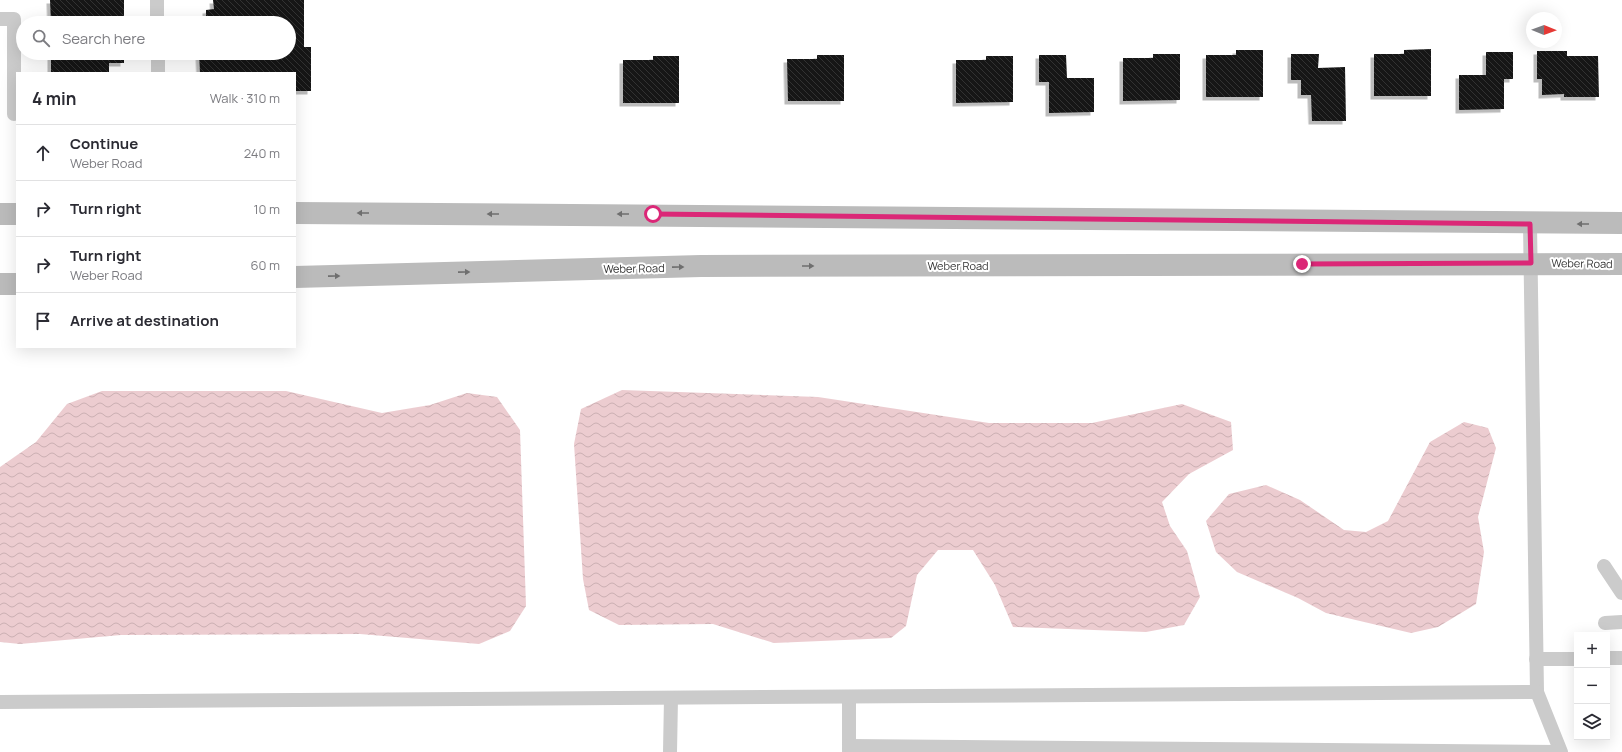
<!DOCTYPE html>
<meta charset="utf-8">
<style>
body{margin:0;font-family:Manrope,sans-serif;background:#f7f7f7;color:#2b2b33}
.controls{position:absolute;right:12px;bottom:12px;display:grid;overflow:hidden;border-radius:0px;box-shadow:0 4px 16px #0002}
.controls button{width:36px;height:36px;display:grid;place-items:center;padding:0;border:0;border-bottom:1px solid #e1e1e2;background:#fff;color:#2b2b33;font:20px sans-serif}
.compass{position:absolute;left:1526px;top:12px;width:36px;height:36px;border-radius:50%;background:#fff;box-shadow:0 4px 16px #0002;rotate:91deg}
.stop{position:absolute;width:12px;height:12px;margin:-9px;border:3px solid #db2777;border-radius:50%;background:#fff}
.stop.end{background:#db2777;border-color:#fff;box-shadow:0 1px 4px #0008}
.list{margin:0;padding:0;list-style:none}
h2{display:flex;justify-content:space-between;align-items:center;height:52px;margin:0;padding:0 16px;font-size:17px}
h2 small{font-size:13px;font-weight:400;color:#7c7c81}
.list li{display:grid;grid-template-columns:26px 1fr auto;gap:12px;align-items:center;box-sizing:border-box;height:56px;padding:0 16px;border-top:1px solid #e1e1e2}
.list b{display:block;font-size:15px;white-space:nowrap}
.list p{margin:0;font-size:13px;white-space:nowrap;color:#7c7c81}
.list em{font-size:13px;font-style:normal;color:#7c7c81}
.icon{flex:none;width:22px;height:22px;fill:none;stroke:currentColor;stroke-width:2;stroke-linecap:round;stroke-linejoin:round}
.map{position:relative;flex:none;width:1622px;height:752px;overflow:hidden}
.search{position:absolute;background:#fff;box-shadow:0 4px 16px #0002;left:16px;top:16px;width:280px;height:44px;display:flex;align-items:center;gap:10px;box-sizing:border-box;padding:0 14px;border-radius:22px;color:#7c7c81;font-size:15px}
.panel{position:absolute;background:#fff;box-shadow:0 4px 16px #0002;left:16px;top:72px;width:280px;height:276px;border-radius:0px}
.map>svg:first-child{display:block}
.water{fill:url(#water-waves)}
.building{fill:url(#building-back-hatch);filter:url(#shadow)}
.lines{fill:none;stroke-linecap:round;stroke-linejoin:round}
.lane{stroke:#cbcbcb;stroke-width:14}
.secondary{stroke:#bbb;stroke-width:22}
.oneway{fill:#6f6f6f}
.route{stroke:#db2777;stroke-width:5}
.labels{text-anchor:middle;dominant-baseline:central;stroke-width:4;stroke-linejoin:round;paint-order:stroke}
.street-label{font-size:11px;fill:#313131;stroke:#fff}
</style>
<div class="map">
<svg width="1622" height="752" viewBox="0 0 1622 752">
<defs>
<pattern id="water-waves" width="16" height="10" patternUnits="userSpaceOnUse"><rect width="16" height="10" fill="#ecccd0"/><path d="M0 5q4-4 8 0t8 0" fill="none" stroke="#cbb0b3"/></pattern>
<pattern id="building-back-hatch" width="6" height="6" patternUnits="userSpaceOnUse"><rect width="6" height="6" fill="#181818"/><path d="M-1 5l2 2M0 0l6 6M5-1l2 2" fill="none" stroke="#313131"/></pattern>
<filter id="shadow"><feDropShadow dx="-3.5" dy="3.5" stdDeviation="0" flood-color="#0004"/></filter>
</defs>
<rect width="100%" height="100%" fill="#fff"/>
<g class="water">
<path d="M622,390L818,397L989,423H1092L1182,404L1231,422L1233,450L1189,474L1162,502L1170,526L1187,551L1200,597L1184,625L1146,632L1013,627L995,585L973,550H938L917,575L906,626L891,638L774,643L713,624L619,625L589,610L583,579L574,444L581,409Z"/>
<path d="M102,391H286L382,413L430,405L467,393L497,397L520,430L526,606L510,631L479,644L360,634L121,635L20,644L0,642V467L36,442L67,404Z"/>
<path d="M1464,422L1488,428L1496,448L1478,517L1484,552L1476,604L1438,627L1411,633L1326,613L1298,598L1237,572L1216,552L1206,521L1229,494L1266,485L1300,500L1344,530L1366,532L1388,521L1430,442Z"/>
</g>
<g class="building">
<path d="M50,0H124V23H51Z"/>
<path d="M213,0H304V47H311V91H295V73H200L199,53H289V23H206V10L214,9Z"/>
<path d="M1431,49V96H1374V54H1404V50Z"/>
<path d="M1236,50H1263V97H1206V55H1236Z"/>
<path d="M1537,51H1567V56H1598L1599,97H1564V94L1542,95V79H1537Z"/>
<path d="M1486,52H1513V79H1504V109L1459,110V75H1486Z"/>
<path d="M51,53H124V63H109V73H51Z"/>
<path d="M1153,54H1180V100L1123,101V58H1153Z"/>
<path d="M1291,54H1319L1318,68L1345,67L1346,121H1312L1311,95H1301V80H1291Z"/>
<path d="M817,55H844V101H788L787,59H817Z"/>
<path d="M1039,55H1066L1067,78H1094V112L1049,113V82H1039Z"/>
<path d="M653,56H679V103H623V60H653Z"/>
<path d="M986,56H1013V102L956,103V60H986Z"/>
</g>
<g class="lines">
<g class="lane">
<path d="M157,0V23"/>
<path d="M0,19H14V114"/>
<path d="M158,53V73"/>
<path d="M1530,224L1537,692L1561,752"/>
<path d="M1604,566L1622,593"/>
<path d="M1605,623L1622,622"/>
<path d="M1607,658H1622"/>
<path d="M1536,659H1577"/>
<path d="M849,697V752"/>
<path d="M0,702L1537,692"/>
<path d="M849,746L1560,752"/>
<path d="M670,752L671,698"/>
</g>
<g class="secondary">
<path d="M295,213L1622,223"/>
<path d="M0,214H17"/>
<path d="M295,277L701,266L1622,264"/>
<path d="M0,284H17"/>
</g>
</g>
<defs><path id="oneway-solid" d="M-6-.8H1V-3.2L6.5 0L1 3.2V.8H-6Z"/></defs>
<g class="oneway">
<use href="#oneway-solid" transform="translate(363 213) rotate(-180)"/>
<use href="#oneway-solid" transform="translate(493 214) rotate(-180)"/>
<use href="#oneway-solid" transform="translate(623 214) rotate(-180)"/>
<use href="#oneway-solid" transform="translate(1583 224) rotate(180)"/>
<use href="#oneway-solid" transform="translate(808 266)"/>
<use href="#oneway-solid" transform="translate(678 267) rotate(-1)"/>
<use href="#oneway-solid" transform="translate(464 272) rotate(-1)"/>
<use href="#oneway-solid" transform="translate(334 276) rotate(-1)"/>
</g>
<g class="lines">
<path class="route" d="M653,214L1530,224L1531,263L1302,264"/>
</g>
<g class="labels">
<g class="street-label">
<text transform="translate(1582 263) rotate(1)">Weber Road</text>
<text x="958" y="265">Weber Road</text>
<text transform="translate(634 268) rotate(-1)">Weber Road</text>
</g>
</g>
</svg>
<div class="controls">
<button>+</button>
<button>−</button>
<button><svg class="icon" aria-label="layers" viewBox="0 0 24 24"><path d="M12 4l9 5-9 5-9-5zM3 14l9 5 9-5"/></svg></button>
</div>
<svg class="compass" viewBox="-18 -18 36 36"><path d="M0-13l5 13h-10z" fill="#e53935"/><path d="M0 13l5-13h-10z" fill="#7c7c81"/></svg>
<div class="stop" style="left:653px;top:214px"></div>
<div class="stop end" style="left:1302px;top:264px"></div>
<div class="search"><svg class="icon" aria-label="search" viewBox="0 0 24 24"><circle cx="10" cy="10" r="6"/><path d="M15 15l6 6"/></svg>Search here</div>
<section class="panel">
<h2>4 min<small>Walk · 310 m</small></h2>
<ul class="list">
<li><svg class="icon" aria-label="ahead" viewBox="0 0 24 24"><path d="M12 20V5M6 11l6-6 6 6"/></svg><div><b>Continue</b><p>Weber Road</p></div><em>240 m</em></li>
<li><svg class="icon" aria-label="right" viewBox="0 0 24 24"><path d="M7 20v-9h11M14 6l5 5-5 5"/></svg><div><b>Turn right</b></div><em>10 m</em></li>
<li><svg class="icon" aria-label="right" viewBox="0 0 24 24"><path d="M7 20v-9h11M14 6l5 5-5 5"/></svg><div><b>Turn right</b><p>Weber Road</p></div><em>60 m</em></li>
<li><svg class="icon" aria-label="arrive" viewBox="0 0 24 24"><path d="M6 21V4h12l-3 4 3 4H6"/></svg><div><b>Arrive at destination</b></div></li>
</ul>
</section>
</div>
